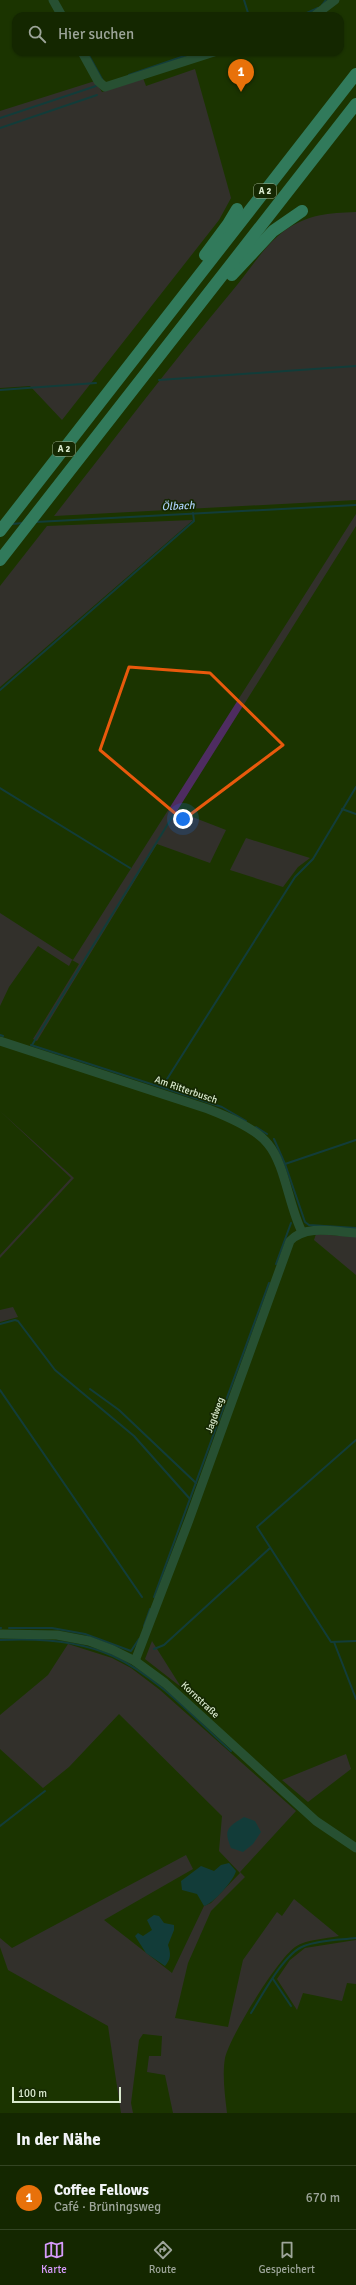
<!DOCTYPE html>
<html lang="de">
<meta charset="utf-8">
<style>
body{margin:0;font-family:Signika,sans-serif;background:#1d2f0a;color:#f1f3f6}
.scale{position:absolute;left:12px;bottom:10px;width:109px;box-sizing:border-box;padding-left:4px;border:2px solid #daeace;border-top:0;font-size:11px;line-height:14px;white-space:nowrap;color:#daeace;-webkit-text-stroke:3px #152802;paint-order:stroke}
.you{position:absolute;left:183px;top:819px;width:14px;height:14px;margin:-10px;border:3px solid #fff;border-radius:50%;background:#1a73e8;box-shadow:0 0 0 6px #1a73e833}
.badge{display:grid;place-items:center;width:26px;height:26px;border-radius:50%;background:#d69bfa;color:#fff;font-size:13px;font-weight:700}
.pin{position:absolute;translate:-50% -33px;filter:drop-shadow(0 1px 2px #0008)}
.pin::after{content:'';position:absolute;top:21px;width:14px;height:12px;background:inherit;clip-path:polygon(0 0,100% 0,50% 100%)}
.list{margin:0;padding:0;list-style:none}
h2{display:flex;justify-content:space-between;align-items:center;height:52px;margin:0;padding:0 16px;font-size:17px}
h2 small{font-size:13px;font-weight:400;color:#9da599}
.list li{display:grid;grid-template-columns:26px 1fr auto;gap:12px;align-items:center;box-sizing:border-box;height:64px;padding:0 16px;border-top:1px solid #342}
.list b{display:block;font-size:15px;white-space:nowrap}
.list p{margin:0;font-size:13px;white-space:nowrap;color:#9da599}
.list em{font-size:13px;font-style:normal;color:#9da599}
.icon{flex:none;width:22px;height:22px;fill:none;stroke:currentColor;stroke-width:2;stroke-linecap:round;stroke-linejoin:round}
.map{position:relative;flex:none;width:356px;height:2113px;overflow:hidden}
.search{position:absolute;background:#142700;box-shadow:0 1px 3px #0004;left:12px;right:12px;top:12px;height:44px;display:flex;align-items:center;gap:10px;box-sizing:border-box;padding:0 14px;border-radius:12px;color:#9da599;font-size:15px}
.sheet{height:116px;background:#142700}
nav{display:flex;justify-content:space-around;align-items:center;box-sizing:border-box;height:56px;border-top:1px solid #342;background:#142700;font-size:11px;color:#9da599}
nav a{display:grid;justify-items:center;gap:2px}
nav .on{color:#d69bfa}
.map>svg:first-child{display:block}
.green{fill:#4e2c61}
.water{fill:#08467f}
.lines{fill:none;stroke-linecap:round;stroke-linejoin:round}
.stream{stroke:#08467f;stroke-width:2}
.minor{stroke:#367270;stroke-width:9}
.highway{stroke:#4dceca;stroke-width:12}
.marked{fill:none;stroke:#e8590c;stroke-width:3;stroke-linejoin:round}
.labels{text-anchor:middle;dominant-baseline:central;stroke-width:3.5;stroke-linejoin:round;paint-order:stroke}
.shield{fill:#152802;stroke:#9fb091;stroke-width:1}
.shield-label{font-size:9px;font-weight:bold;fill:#daeace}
.street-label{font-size:10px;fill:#daeace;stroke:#152802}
.water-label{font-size:11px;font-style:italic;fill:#abcef6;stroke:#152802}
</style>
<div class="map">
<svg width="356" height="2113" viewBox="0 0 356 2113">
<rect width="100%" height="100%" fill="#1b3400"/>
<g class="green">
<path d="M195,69L231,198L219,220L62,420L30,386L0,388V111L95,81L102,92L143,78L146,86Z"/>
<path d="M356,212V500L54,516C113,441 171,364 233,290C249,271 264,246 284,231C309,214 328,213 356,212Z"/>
<path d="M356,514V526L177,811L226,830L210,863L157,844L37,1041L33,1039L79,964L72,960L69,966L38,946L9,987L0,1006V913L73,960Z"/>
<path d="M193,520L0,687V586L47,526Z"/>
<path d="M246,838L310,858L298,867L283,887L230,870Z"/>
<path d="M0,1111L74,1178L0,1258V1255L71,1178Z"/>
<path d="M316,1234L356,1237V1275L314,1240Z"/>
<path d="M13,1307L18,1317L0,1322V1310Z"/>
<path d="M152,1641L181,1687L145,1659Z"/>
<path d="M68,1644L112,1658L131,1668L160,1690L296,1811L240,1872L245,1877L211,1911L188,1963L175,2018L228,2027L243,1960L277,1912L282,1916L294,1899L339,1936C325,1939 307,1939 295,1947C277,1960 230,2036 225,2058C222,2075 225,2096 227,2113H173L165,2075L147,2072L149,2056H161L162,2036L143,2034L139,2040L131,2103L133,2113H121L108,2026L8,1970L0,1947V1938L12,1948L186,1855L193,1869L104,1920L172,1973L204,1906L211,1903L240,1873L219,1851L222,1816L119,1714L69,1767L43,1788L0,1749V1715L48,1675Z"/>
<path d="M346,1754L351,1769L308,1802L282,1780Z"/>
<path d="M356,1940V1984L347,1983L342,2001L303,1993L297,2010L277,1979L290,1960L305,1948Z"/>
</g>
<g class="water">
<path d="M244,1817L255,1821L261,1832L253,1844L243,1852L231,1848C223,1829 228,1827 244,1817Z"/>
<path d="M229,1863L236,1871C234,1880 213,1904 204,1906L197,1894L182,1890L181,1881L201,1866L214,1871L221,1865Z"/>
<path d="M154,1915L159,1916L164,1923L174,1925V1930L168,1945C171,1954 171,1959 165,1966L146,1953L135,1936L138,1933L143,1936L152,1930L147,1920Z"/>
</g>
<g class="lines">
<g class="stream">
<path d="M244,0L249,16"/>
<path d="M322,5L326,0"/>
<path d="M300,16L318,8"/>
<path d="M87,52L103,81"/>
<path d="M129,75L196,52"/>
<path d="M0,118L96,86"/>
<path d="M0,128L97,95"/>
<path d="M159,380L356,366"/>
<path d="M0,390L96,383"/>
<path d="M36,522L356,505"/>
<path d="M12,524L23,523"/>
<path d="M0,690L194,521L193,513"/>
<path d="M0,788L130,868"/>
<path d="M342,809L356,814"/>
<path d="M0,1035L3,1036"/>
<path d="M31,1045L222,1107L246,1121"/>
<path d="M32,1045L174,814"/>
<path d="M162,1087L295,877L313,859L356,787"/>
<path d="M256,1127L267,1134"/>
<path d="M274,1139L285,1164L305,1222L309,1225L356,1228"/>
<path d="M285,1164L356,1140"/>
<path d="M276,1264L291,1223"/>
<path d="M0,1324L15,1320L18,1321L55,1370L134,1436L190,1499"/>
<path d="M90,1389L119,1410L196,1483"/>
<path d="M0,1390L142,1597"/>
<path d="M356,1440L257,1527L331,1642L356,1641"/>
<path d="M154,1597L269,1283"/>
<path d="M144,1626L150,1609"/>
<path d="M0,1628H1"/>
<path d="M9,1628H52L85,1634L131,1651L139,1639"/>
<path d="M0,1640C38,1638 78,1640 113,1656C158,1677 195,1719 231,1751"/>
<path d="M334,1642L356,1699"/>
<path d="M154,1649L164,1645L270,1548"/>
<path d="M0,1826L45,1791"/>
<path d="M273,1979L291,2006"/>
<path d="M251,2013C262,1996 284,1953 304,1946C320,1940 340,1940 356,1938"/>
</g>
<g class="minor">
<path d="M53,0L62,16"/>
<path d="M314,16L335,0"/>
<path d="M82,52L98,81L105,87L214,52"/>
<path d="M0,1041L208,1109C226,1116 256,1128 268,1144C285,1164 289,1207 302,1232"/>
<path d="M0,1634L57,1635L89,1641L113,1650L135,1661L165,1683L316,1821L356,1848"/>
<path d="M135,1661L189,1520L290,1241C306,1224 335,1232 356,1233"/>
</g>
<g class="highway">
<path d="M205,255L228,224L237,209"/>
<path d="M232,275L273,231L302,211"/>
<path d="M0,531L356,74"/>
<path d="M0,560L356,104"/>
</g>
</g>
<path d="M0 0H356V2113H0ZM129,667L210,673L283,745L183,820L100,750Z" fill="#1b3400" fill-opacity=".55" fill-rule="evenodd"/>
<path class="marked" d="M129,667L210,673L283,745L183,820L100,750Z"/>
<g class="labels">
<g class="shield">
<rect x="254" y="184" width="22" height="14" rx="3"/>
<rect x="53" y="442" width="22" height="14" rx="3"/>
</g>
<g class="shield-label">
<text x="265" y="191">A 2</text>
<text x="64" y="449">A 2</text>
</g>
<g class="street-label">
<text transform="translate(186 1090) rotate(19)">Am Ritterbusch</text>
<text transform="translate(215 1415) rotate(-70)">Jagdweg</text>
<text transform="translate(200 1700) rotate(43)">Kornstraße</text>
</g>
<g class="water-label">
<text transform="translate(178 506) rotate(-3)">Ölbach</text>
</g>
</g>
</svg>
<div class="scale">100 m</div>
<div class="you"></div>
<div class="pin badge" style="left:241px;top:92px;background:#e8710a">1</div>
<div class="search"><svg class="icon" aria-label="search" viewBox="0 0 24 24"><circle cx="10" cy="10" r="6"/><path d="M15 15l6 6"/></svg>Hier suchen</div>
</div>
<section class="sheet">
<h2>In der Nähe<small></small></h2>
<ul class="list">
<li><span class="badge" style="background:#e8710a">1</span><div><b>Coffee Fellows</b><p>Café · Brüningsweg</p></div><em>670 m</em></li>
</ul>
</section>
<nav>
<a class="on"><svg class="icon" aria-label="map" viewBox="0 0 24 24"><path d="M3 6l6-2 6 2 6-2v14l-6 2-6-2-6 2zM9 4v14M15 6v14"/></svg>Karte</a>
<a><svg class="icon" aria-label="directions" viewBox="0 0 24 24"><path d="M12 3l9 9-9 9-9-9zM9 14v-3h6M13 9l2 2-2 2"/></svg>Route</a>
<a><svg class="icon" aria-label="saved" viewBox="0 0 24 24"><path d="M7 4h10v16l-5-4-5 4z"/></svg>Gespeichert</a>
</nav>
